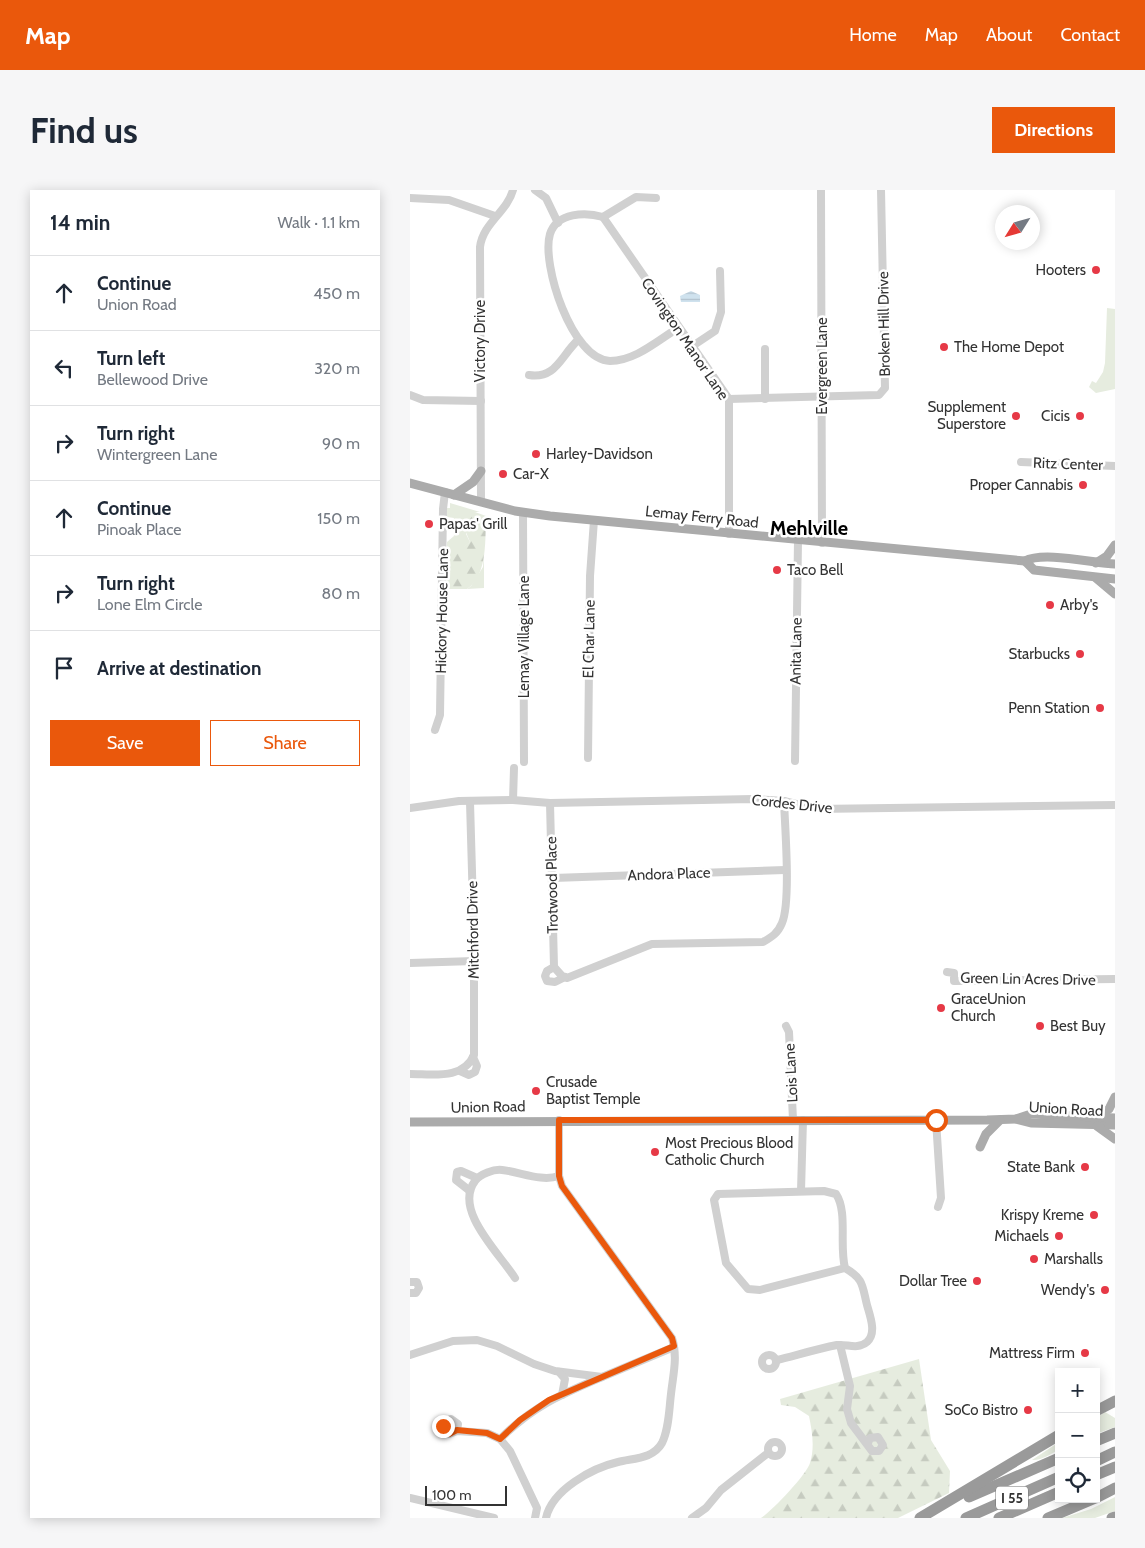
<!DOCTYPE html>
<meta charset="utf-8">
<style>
body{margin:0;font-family:Cabin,sans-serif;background:#f6f6f7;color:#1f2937}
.controls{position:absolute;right:15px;bottom:15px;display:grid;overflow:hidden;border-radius:0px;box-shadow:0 2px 12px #0003}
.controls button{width:45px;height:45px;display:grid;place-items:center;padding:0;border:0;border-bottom:1px solid #e0e1e3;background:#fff;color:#1f2937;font:25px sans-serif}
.compass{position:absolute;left:585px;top:15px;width:45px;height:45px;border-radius:50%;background:#fff;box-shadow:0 2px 12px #0003;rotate:233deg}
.scale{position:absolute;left:15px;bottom:12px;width:82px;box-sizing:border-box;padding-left:5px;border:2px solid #333;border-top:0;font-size:14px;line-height:18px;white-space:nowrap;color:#333;-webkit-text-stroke:4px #fff;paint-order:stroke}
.stop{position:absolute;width:15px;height:15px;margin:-11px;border:4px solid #ea580c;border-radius:50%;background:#fff}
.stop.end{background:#ea580c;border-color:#fff;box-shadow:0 1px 5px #0008}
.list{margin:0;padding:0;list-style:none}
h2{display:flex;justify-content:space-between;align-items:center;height:65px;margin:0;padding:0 20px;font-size:21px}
h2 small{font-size:16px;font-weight:400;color:#747a83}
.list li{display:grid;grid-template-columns:32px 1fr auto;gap:15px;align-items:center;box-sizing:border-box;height:75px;padding:0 20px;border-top:1px solid #e0e1e3}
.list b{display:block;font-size:19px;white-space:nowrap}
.list p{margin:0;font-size:16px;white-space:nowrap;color:#747a83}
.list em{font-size:16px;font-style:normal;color:#747a83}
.actions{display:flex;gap:10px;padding:15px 20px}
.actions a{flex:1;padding:11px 0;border:1px solid #ea580c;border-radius:0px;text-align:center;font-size:18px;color:#ea580c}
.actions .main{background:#ea580c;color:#fff}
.icon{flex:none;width:28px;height:28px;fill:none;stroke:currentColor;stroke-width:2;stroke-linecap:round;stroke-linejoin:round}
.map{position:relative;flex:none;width:705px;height:1328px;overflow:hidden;border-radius:0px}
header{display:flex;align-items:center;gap:30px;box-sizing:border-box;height:70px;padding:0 25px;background:#ea580c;color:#fff}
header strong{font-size:24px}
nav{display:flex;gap:28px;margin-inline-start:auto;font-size:18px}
.intro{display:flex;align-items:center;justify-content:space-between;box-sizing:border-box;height:120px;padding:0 30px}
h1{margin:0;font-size:35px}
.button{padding:12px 22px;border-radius:0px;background:#ea580c;color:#fff;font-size:18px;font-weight:700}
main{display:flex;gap:30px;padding:0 30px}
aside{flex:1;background:#fff;border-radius:0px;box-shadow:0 2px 12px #0003}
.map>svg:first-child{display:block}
.green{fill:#e6ecdf}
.forest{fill:url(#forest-firs)}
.water{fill:url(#water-rules)}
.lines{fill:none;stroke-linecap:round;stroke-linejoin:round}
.minor{stroke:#d0d0d0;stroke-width:8}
.major{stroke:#ababab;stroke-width:9}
.highway{stroke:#9a9a9a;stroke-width:11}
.route{stroke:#ea580c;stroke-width:6}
.poi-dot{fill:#e63946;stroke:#fff;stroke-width:2}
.labels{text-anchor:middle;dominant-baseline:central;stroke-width:5;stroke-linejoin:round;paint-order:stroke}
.shield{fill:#fff;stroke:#707070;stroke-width:1}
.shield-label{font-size:14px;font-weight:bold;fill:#333}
.poi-label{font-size:15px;fill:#333;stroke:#fff;text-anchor:end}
.street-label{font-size:15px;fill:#333;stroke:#fff}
.district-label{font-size:20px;font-weight:bold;fill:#000;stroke:#fff}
</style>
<header>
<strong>Map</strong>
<nav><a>Home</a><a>Map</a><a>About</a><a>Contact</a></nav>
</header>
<div class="intro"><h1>Find us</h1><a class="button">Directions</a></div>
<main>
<aside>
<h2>14 min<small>Walk · 1.1 km</small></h2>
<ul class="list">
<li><svg class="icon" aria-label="ahead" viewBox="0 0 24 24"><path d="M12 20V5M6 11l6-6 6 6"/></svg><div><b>Continue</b><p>Union Road</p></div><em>450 m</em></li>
<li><svg class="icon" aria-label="left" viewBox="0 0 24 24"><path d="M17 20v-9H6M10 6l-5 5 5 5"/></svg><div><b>Turn left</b><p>Bellewood Drive</p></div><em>320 m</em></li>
<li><svg class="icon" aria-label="right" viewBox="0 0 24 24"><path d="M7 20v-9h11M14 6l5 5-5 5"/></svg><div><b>Turn right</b><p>Wintergreen Lane</p></div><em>90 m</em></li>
<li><svg class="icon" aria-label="ahead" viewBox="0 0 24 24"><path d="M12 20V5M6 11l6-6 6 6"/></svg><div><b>Continue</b><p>Pinoak Place</p></div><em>150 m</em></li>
<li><svg class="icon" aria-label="right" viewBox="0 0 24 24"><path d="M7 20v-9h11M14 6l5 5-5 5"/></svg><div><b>Turn right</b><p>Lone Elm Circle</p></div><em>80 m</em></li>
<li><svg class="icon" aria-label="arrive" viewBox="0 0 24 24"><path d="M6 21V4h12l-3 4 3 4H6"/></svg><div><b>Arrive at destination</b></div></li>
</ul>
<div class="actions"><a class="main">Save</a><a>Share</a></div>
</aside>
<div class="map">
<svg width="705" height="1328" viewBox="0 0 705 1328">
<defs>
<pattern id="forest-firs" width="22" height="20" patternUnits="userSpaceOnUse" patternTransform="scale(1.25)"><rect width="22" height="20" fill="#e6ecdf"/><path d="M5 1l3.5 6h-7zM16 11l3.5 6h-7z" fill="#c6cbc0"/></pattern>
<pattern id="water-rules" width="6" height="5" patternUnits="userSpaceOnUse" patternTransform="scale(1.25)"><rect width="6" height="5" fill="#cfe2ee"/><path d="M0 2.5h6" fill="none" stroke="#b2c2cd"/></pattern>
</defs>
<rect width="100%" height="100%" fill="#fff"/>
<g class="green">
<path d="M697,118L705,119V199L686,203L679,197L682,191L686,193L693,182L695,173Z"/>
<path d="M40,313L70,322H65L63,334L66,341L57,338L56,344L60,352L53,358H37V352L44,346L42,337L44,328L37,327V318H40Z"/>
<path d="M74,364V398L57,399L61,396L73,377Z"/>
<path d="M695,1222L705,1228V1237L686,1244V1228Z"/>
<path d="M649,1252V1259C642,1264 630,1271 622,1270Z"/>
<path d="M705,1307V1321L685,1328H652L681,1319Z"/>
</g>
<g class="forest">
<path d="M65,322L76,326C75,349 78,385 57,399H36L37,358H52L60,352L55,340L57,338L66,341L60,329Z"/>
<path d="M509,1169L521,1250L540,1281L539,1303L488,1328H351C362,1321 397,1284 400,1273C405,1257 402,1241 399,1226L385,1217L371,1215L370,1209Z"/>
</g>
<path class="water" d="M281,101L290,105V112H271L270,106Z"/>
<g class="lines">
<g class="minor">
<path d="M125,0L136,8L148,33"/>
<path d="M411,0L412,353"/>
<path d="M0,8L39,10L85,26"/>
<path d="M193,27L319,209V344"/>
<path d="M193,27C176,22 147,22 140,44C131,74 162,170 200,171C225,171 247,151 268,138"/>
<path d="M193,27L226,7L246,8"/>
<path d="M281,157L305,141L311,122L310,81"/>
<path d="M355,159V209"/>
<path d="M119,185C146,189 150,167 168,150"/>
<path d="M0,205L13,210L71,211"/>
<path d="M319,209L469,205L475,198L471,0"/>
<path d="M611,272L705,276"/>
<path d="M71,312L70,57C73,33 97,22 103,0"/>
<path d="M113,322L114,572"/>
<path d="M25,540L30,525L33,319L35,302"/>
<path d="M178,568L180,386L184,330"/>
<path d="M385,571L388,350"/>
<path d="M103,610L104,578"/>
<path d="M140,613L144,777L152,786L157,788L242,754L353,752C362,747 368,743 372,733C381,712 375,638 374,611"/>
<path d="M0,618L49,611L103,610L140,613L343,609L374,611L406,619L705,615"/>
<path d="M143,688L375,680"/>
<path d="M0,773L64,771"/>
<path d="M144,777L137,781L135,786L137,791L145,792L155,787"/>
<path d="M537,782L544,783V791L705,789"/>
<path d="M376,836L379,842L383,930"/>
<path d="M50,881L59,885L65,882L67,876L63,867"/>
<path d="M0,884C23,884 53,890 64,865V751L60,612"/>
<path d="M526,930L531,1008L528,1017"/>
<path d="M60,1001L46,990L47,982L51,981L67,988"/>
<path d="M391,1001L393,930"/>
<path d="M105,1088C90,1064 43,1020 65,991C70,984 84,979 92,980C111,982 131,992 149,986"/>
<path d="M0,1092H7L9,1098L6,1103H0"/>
<path d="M430,1155L440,1196L437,1219L441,1233L462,1261H469L473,1255L468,1247L460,1248L458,1253"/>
<circle cx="359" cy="1172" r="7"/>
<path d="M0,1165L43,1151L67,1150L87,1156L124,1174L145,1181L192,1187L264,1157"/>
<path d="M367,1170C387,1165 407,1159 427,1155C438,1154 447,1160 457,1152C467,1143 460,1126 457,1115C452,1095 454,1089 435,1078C429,1055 438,1022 426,1004L414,1001L308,1004L304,1010L316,1073L338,1099L350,1100L435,1078"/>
<path d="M149,1182L155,1189L152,1205"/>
<path d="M47,1241L48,1234L41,1229L34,1232V1240L39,1244L47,1241L77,1243L90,1249L100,1261L127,1318L125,1328"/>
<path d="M90,1249C123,1216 150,1205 192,1187"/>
<circle cx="365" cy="1259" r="7"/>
<path d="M0,1308L84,1328"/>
<path d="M136,1328C142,1300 182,1278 208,1272C224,1268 243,1269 252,1253C259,1239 259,1220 261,1204C263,1185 268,1167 262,1148L152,996L149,986V930"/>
<path d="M282,1328L296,1318L311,1300L358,1263"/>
</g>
<g class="major">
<path d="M0,293L105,321L140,326L615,371C633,361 683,373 705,374"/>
<path d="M44,305L63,292L71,281"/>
<path d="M615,371L624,380L705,389"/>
<path d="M686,373L697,366L705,355"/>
<path d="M686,388L705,404"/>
<path d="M687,927L699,919L705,907"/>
<path d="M606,929L621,933L705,935"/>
<path d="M0,932L577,930L606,929L621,924L705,928"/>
<path d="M687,936L705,949"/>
<path d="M570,957L576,944L590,930"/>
</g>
<g class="highway">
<path d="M686,1221L705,1211"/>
<path d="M686,1251L705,1243"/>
<path d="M686,1271L705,1262"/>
<path d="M686,1285L705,1277"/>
<path d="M559,1307L649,1268"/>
<path d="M686,1308L705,1298"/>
<path d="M510,1328L649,1245"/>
<path d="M556,1328L649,1287"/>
<path d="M589,1328L649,1302"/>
<path d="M638,1328L683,1309"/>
<path d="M702,1328L705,1327"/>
</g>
</g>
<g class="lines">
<path class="route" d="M33,1236L34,1240L39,1244L47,1240L77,1243L90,1249L110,1230L139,1210L264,1156L262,1148L152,996L149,986V930H526"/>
</g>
<g class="poi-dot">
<circle cx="686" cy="80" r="5"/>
<circle cx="534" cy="157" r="5"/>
<circle cx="606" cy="226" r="5"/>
<circle cx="670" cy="226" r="5"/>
<circle cx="126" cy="264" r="5"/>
<circle cx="93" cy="284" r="5"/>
<circle cx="673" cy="295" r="5"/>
<circle cx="19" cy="334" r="5"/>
<circle cx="367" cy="380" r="5"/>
<circle cx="640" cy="415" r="5"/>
<circle cx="670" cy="464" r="5"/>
<circle cx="690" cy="518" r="5"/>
<circle cx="531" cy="818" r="5"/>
<circle cx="630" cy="836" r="5"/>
<circle cx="126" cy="901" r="5"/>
<circle cx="245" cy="962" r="5"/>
<circle cx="675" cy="977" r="5"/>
<circle cx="684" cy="1025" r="5"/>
<circle cx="649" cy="1046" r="5"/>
<circle cx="624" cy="1069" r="5"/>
<circle cx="567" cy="1091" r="5"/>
<circle cx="695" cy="1100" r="5"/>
<circle cx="675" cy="1163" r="5"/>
<circle cx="618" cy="1220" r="5"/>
</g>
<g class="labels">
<rect class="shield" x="586" y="1296.5" width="32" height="23" rx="4"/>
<g class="shield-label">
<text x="602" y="1308">I 55</text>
</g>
<g class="poi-label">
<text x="676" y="80">Hooters</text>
<text x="544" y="157" text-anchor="start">The Home Depot</text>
<text x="596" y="217">Supplement<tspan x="596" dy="17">Superstore</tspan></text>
<text x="660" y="226">Cicis</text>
<text x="136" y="264" text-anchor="start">Harley-Davidson</text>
<text x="103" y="284" text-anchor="start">Car-X</text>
<text x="663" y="295">Proper Cannabis</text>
<text x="29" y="334" text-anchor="start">Papas' Grill</text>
<text x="377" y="380" text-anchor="start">Taco Bell</text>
<text x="650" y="415" text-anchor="start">Arby's</text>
<text x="660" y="464">Starbucks</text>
<text x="680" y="518">Penn Station</text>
<text x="541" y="809" text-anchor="start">GraceUnion<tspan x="541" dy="17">Church</tspan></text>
<text x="640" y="836" text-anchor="start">Best Buy</text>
<text x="136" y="892" text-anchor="start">Crusade<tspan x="136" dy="17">Baptist Temple</tspan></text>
<text x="255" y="953" text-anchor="start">Most Precious Blood<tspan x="255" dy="17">Catholic Church</tspan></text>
<text x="665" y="977">State Bank</text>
<text x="674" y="1025">Krispy Kreme</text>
<text x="639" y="1046">Michaels</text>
<text x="634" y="1069" text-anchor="start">Marshalls</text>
<text x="557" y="1091">Dollar Tree</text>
<text x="685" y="1100">Wendy's</text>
<text x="665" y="1163">Mattress Firm</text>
<text x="608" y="1220">SoCo Bistro</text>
</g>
<g class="street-label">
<text transform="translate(474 134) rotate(-91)">Broken Hill Drive</text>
<text transform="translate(275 149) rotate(56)">Covington Manor Lane</text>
<text transform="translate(70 151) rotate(-90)">Victory Drive</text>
<text transform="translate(412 176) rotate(-90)">Evergreen Lane</text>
<text transform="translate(658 274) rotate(2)">Ritz Center</text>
<text transform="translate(292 327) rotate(6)">Lemay Ferry Road</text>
<text transform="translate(32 421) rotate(-89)">Hickory House Lane</text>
<text transform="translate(114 447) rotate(-90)">Lemay Village Lane</text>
<text transform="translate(179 449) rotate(-89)">El Char Lane</text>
<text transform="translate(386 461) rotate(-89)">Anita Lane</text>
<text transform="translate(382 614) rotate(6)">Cordes Drive</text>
<text transform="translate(259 684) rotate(-2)">Andora Place</text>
<text transform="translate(142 695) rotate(-91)">Trotwood Place</text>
<text transform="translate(63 740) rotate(-91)">Mitchford Drive</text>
<text transform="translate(618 789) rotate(1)">Green Lin Acres Drive</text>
<text transform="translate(381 883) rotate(-93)">Lois Lane</text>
<text transform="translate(78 917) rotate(-1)">Union Road</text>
<text transform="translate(656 919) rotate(3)">Union Road</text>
</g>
<g class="district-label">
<text x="399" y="338">Mehlville</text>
</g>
</g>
</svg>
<div class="controls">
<button>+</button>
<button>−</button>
<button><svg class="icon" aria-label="locate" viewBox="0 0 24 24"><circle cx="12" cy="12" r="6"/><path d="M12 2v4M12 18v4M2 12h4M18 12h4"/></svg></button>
</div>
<svg class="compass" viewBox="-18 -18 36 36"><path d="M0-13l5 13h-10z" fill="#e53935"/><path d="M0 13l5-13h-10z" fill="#747a83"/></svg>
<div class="scale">100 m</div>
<div class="stop" style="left:526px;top:930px"></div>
<div class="stop end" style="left:33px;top:1236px"></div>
</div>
</main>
